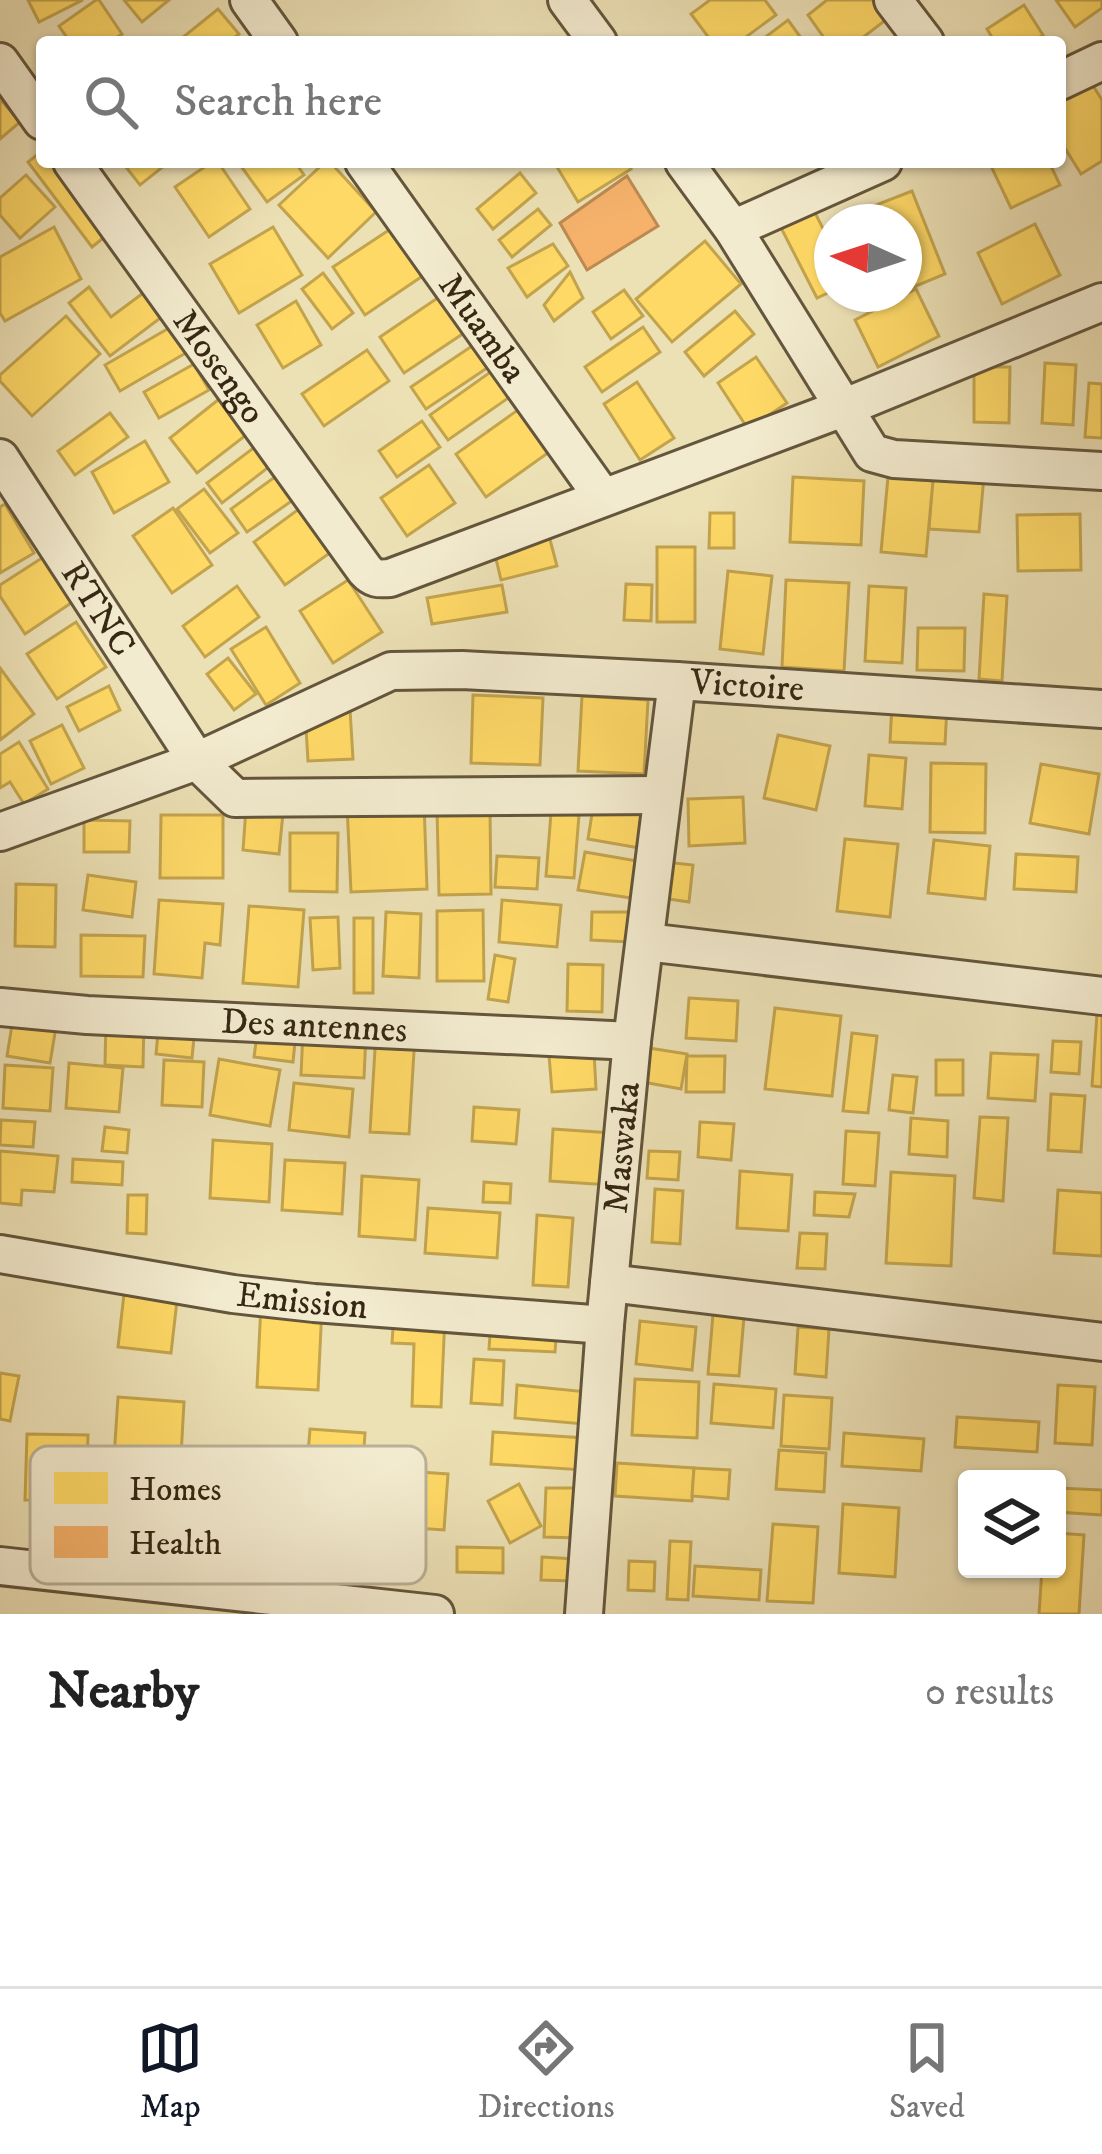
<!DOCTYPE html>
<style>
body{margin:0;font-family:"IM FELL DW Pica",serif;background:#f2f2f2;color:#222}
.controls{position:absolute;right:36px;bottom:36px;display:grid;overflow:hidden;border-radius:12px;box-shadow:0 3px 9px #0004}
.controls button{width:108px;height:108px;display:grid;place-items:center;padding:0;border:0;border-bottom:3px solid #e0e0e0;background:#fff;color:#222;font:60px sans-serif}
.compass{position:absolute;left:814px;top:204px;width:108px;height:108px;border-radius:50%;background:#fff;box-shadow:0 3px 9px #0004;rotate:273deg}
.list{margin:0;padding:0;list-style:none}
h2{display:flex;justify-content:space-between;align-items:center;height:156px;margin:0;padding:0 48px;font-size:51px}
h2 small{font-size:39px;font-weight:400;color:#767676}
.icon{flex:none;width:66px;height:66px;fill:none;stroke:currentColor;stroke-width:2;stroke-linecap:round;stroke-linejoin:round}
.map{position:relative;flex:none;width:1102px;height:1614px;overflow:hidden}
.search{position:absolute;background:#fff;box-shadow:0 3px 9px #0004;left:36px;right:36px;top:36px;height:132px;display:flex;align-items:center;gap:30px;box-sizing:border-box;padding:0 42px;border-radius:12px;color:#767676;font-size:45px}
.sheet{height:372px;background:#fff}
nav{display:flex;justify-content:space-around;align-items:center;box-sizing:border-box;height:168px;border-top:3px solid #e0e0e0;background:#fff;font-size:33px;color:#767676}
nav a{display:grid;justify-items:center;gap:6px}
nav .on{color:#111827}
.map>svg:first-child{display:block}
.homes{fill:#ffd966;stroke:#c3a44d;stroke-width:3}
.health{fill:#f6b26b;stroke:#bc8951;stroke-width:3}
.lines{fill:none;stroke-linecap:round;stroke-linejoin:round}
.minor-casing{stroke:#64563c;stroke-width:42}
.minor{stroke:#f3ebcf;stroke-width:36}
.labels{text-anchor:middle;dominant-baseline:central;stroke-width:12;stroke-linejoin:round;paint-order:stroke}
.street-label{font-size:36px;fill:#362814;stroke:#f3ebcf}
.key{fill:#f3ebcf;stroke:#bab097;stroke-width:3}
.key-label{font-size:33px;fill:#362814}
</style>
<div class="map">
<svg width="1102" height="1614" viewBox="0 0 1102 1614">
<rect width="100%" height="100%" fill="#ece0b5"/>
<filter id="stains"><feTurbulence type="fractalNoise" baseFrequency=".00167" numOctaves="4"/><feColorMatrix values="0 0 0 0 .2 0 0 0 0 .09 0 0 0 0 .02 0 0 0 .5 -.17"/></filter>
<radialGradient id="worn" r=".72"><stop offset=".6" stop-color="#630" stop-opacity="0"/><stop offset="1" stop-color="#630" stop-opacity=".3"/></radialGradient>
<g class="homes">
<path d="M28,0H83L39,22Z"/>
<path d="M96,0H99L122,34L110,42H70L59,26Z"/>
<path d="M124,0H169L142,22Z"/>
<path d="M710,0H765L776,15L739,42H712L691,14Z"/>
<path d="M827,0H873L887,19L857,42H827L808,15Z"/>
<path d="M1056,0H1102V8L1075,27Z"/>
<path d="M1024,5L1043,35L1032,42H995L987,29Z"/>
<path d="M218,9L239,34L229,42H177Z"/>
<path d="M788,20L804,42H759Z"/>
<path d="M1085,73L1102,100V161L1081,174L1060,140V89Z"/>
<path d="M0,99L20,122L0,139Z"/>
<path d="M42,151V162H69L117,227L92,247L28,162Z"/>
<path d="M122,162H169L140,185Z"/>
<path d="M212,162H218L250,209L209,237L175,187Z"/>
<path d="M238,162H295L304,175L267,202Z"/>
<path d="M325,162H330L376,212L328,258L279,205Z"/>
<path d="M554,162H626L631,169L578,202Z"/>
<path d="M989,162H1049L1060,185L1011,208Z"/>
<path d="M520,173L536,193L493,229L477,209Z"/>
<path d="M26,175L55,207L20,238L0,215V198Z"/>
<path d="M912,191L945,274L904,291V222H868L863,210Z"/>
<path d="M810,203L832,246V291L817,298L777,220Z"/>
<path d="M538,209L551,225L512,257L499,240Z"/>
<path d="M1035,224L1060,275L1002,304L978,253Z"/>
<path d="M54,227L81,279L5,321L0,313V257Z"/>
<path d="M273,227L302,275L239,313L210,264Z"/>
<path d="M392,228L424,275L365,315L333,267Z"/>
<path d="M705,241L741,284L672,342L636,299Z"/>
<path d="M553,244L568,266L527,297L508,268Z"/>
<path d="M570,272L583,298L554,321L544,305Z"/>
<path d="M323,273L353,313L332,329L302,289Z"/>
<path d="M89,287L111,317L150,288L167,313L110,356L69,303Z"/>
<path d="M916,289L939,336L878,367L855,320Z"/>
<path d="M624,290L643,316L611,339L593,312Z"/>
<path d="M439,297L464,333L404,373L380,337Z"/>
<path d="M296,301L321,345L283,368L257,325Z"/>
<path d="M735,311L754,334L704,376L685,352Z"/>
<path d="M66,316L100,354L32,416L0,381V375Z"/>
<path d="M176,324L191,350L120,391L105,365Z"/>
<path d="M643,327L660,352L602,392L585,367Z"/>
<path d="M475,344L490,366L426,409L411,387Z"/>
<path d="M367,350L389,381L324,426L302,394Z"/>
<path d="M756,357L787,403L748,429L718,383Z"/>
<path d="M1045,363L1076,365L1073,425L1042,423Z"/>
<path d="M194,364L209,390L159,418L144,392Z"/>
<path d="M974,367H1010L1009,423L974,422Z"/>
<path d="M496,368L514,394L448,440L430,415Z"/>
<path d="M637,382L674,438L640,460L604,404Z"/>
<path d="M1089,383L1102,384V438L1085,437Z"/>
<path d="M223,396L250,432L197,473L170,438Z"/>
<path d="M522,407L552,450L486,497L456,454Z"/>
<path d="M110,413L128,437L75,475L58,451Z"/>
<path d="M422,421L440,447L397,477L379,451Z"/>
<path d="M145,441L169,482L114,513L92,472Z"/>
<path d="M260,443L274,463L222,503L207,483Z"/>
<path d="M429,465L455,503L407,536L381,498Z"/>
<path d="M933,472L984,476L979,532L929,529Z"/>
<path d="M279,474L296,498L247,532L231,509Z"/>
<path d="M793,477L864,481L861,545L790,542Z"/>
<path d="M888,477L933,481L926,556L881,552Z"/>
<path d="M204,489L238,533L210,553L177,509Z"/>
<path d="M5,504L34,553L0,573V507Z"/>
<path d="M303,506L334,550L285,585L254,542Z"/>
<path d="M173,508L212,565L172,593L133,536Z"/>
<path d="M710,513H734V548H709Z"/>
<path d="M1080,514L1081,570L1018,571L1017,515Z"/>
<path d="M548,532L557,566L501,580L493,546Z"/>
<rect x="657" y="547" width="38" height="75"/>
<path d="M45,556L74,601L25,634L0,596V585Z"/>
<path d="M728,571L772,576L763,654L720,649Z"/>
<path d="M348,580L382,632L333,663L300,611Z"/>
<path d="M786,580L849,583L844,671L782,667Z"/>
<path d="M626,584L652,585L651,621L624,620Z"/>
<path d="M502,585L507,612L432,624L427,598Z"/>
<path d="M237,586L259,617L205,657L183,626Z"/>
<path d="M869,586L906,588L902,663L865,661Z"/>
<path d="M984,594L1007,596L1002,681L979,679Z"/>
<path d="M76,622L106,667L57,699L27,654Z"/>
<path d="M266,627L300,683L266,705L231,649Z"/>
<path d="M918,628H965L964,671L917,670Z"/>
<path d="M228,658L256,694L234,710L207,674Z"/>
<path d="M0,668L34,714L0,740Z"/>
<path d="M109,686L120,710L79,731L67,707Z"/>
<path d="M473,695L543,698L540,765L471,763Z"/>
<path d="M582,696L648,700L644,774L578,771Z"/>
<path d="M892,704L947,707L945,744L890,742Z"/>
<path d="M350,709L353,759L308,761L305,712Z"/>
<path d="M62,725L84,768L51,784L30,741Z"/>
<path d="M778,735L830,746L816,810L764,798Z"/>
<path d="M19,742L48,789L24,804L10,782L0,788V754Z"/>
<path d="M869,755L906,758L902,809L865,806Z"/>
<path d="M931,763L986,764L985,833L930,832Z"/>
<path d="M1041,764L1099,774L1089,834L1030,823Z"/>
<path d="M743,797L745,843L689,846L688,799Z"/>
<path d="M594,801L657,812L651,850L588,839Z"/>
<path d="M424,802L427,889L351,892L347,805Z"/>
<path d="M246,809L283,813L279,854L243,850Z"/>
<path d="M490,809L491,894L439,895L437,810Z"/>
<path d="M551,813L579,815L574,878L546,876Z"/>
<path d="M161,815H223V878H160Z"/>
<path d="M84,820L130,821L129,852H84Z"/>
<path d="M290,833H338L337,892L290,891Z"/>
<path d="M845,839L898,844L890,917L837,911Z"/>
<path d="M934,840L990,846L985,899L928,893Z"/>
<path d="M585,852L637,861L631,898L578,890Z"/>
<path d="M1016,854L1078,857L1076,892L1014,889Z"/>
<path d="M497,856L539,858L537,889L495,887Z"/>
<path d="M665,862L693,865L689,902L662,898Z"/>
<path d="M88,875L136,882L132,917L83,910Z"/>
<path d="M16,884L56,885L55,947L15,946Z"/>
<path d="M159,900L223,904L220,945L205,943L202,978L154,974Z"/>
<path d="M502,900L561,905L557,947L499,942Z"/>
<path d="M249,906L304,910L298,987L243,983Z"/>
<path d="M483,910L484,981H437V911Z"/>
<path d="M386,912L421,914L419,978L383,976Z"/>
<path d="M592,912H633L630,942L591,940Z"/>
<path d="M338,917L340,968L313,970L310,918Z"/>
<rect x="354" y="918" width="19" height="75"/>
<path d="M81,935L145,936L143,977L81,976Z"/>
<path d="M495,955L515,959L508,1002L488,999Z"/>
<path d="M568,964L603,965L602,1012L567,1011Z"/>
<path d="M689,998L738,1001L736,1041L686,1038Z"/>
<path d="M775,1008L841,1016L832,1096L765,1089Z"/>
<path d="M1097,1014H1102V1087L1092,1086Z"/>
<path d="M106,1017L144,1018L143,1067L105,1065Z"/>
<path d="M13,1019L56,1027L50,1063L7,1056Z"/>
<path d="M159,1023L195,1027L192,1058L156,1054Z"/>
<path d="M258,1027L296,1032L293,1062L254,1057Z"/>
<path d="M303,1031L366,1034L364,1078L301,1075Z"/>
<path d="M376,1033L415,1035L409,1134L370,1132Z"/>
<path d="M852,1033L877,1036L868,1113L843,1111Z"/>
<path d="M1053,1041L1081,1042L1079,1074L1051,1072Z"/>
<path d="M649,1048L687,1054L681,1089L643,1082Z"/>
<path d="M594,1052L596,1089L552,1092L549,1055Z"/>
<path d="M991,1053L1038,1055L1035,1101L988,1098Z"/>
<path d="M687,1056H725L724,1092H686Z"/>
<path d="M219,1059L280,1070L270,1126L210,1115Z"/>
<path d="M164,1060L204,1062L202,1107L162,1105Z"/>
<rect x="936" y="1060" width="27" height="35"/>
<path d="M69,1063L123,1068L119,1112L66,1108Z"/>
<path d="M5,1065L53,1068L50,1111L3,1108Z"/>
<path d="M893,1075L917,1077L913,1113L889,1110Z"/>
<path d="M294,1083L353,1089L349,1137L289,1130Z"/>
<path d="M1051,1094L1085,1096L1081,1152L1048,1150Z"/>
<path d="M474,1107L519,1110L516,1144L472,1141Z"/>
<path d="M980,1117L1008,1118L1003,1201L974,1198Z"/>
<path d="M911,1118L948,1121L947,1157L909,1154Z"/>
<path d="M1,1120L35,1122L33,1147L0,1145Z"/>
<path d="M700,1122L734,1124L731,1160L698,1157Z"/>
<path d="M105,1127L129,1130L127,1153L102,1151Z"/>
<path d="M553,1129L612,1133L609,1185L550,1181Z"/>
<path d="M846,1131L879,1133L875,1186L843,1184Z"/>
<path d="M213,1140L272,1144L269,1202L210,1198Z"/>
<path d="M0,1151L58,1156L54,1192L22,1190L21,1205L0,1203Z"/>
<path d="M649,1151L680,1152L678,1180L647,1178Z"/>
<path d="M73,1159L123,1162L122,1185L72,1182Z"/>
<path d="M285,1160L345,1163L342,1214L282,1210Z"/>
<path d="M740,1171L792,1175L788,1231L737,1228Z"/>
<path d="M891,1172L955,1176L951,1266L886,1263Z"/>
<path d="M362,1176L419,1180L415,1240L359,1236Z"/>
<path d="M484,1182L511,1184L510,1203L483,1202Z"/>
<path d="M655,1189L683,1191L680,1244L652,1242Z"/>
<path d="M1058,1190L1102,1193V1256L1054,1253Z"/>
<path d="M815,1192L855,1194L849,1217L814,1215Z"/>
<path d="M128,1195H147L146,1234L127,1233Z"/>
<path d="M428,1208L500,1213L497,1258L425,1253Z"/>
<path d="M537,1215L573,1218L568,1287L533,1285Z"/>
<path d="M800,1233L827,1234L825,1269L797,1268Z"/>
<path d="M125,1285L178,1292L171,1353L118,1347Z"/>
<path d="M714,1302L745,1305L739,1376L708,1374Z"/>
<path d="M261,1304L322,1307L318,1390L257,1387Z"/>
<path d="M394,1313L445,1315L441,1407L412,1406L414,1344L392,1343Z"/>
<path d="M491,1320L557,1324L555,1352L489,1349Z"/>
<path d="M640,1321L696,1327L692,1370L636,1364Z"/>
<path d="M798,1327L829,1329L826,1377L795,1374Z"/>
<path d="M474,1359L504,1361L502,1405L471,1403Z"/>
<path d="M0,1373L19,1376L10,1421L0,1419Z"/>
<path d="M635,1379L699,1382L697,1438L632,1435Z"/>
<path d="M714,1384L776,1389L773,1428L711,1423Z"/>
<path d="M517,1385L598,1393L595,1425L515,1418Z"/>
<path d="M1058,1385L1095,1387L1092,1445L1055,1443Z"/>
<path d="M784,1395L832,1398L829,1449L781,1446Z"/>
<path d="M118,1397L184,1402L179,1492L112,1488Z"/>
<path d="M957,1417L1039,1422L1037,1452L955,1447Z"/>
<path d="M310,1429L365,1433L360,1508L304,1504Z"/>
<path d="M493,1432L585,1438L583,1470L491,1464Z"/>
<path d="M844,1433L924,1439L921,1471L842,1466Z"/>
<path d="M27,1434L88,1435L86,1501L25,1500Z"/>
<path d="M779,1450L826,1453L824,1492L776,1489Z"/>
<path d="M617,1463L694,1468L692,1501L615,1496Z"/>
<path d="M694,1468L730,1470L728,1499L692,1496Z"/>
<path d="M390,1470L448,1474L444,1530L387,1526Z"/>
<path d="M519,1484L541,1526L510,1543L488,1501Z"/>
<path d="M546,1488H580L579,1538L544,1537Z"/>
<path d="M1057,1488L1102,1490V1515L1057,1512Z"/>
<path d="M843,1504L899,1508L895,1577L839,1573Z"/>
<path d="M773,1524L818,1527L813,1603L767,1601Z"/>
<path d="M1057,1533L1084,1535L1079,1614H1039L1042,1569H1057Z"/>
<path d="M670,1541L691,1542L688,1600L667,1599Z"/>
<path d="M457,1547L503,1548V1573L457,1572Z"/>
<path d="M542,1557L575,1559L574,1581L541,1580Z"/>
<path d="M629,1561L655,1562L654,1591L628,1590Z"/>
<path d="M695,1566L761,1570L759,1600L693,1596Z"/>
</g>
<path class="health" d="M627,176L658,226L587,270L560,223Z"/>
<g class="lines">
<defs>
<g id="minor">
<path d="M249,0L279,42"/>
<path d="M567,0L598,42"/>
<path d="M893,0L925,42"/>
<path d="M0,62L42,121"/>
<path d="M1060,81L1102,61"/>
<path id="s1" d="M72,162L365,570C373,579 378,579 390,578L843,408L1102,302"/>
<path id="s2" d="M364,162L602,496"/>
<path d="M684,162L733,229L872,453L894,459L1102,471"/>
<path d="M733,229L883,162"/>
<path id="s3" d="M0,458L197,761L235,798L661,795"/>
<path id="s4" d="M0,832L197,761L391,671L462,670L677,681L1102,709"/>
<path d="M646,942L1102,996"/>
<path id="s5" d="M0,1007L87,1015L632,1041"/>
<path id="s6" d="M0,1254L233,1294L314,1303L605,1325"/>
<path d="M609,1283L1102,1342"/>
<path d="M0,1566L435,1614"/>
<path id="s7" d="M584,1614L605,1325L632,1041L677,681"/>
</g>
</defs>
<use href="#minor" class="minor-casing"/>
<use href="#minor" class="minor"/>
</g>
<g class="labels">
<g class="street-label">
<text stroke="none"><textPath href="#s2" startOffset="204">Muamba</textPath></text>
<text stroke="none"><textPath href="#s1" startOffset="252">Mosengo</textPath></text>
<text stroke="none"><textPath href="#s3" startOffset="180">RTNC</textPath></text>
<text stroke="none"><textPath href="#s4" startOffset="780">Victoire</textPath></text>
<text stroke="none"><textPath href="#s5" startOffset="315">Des antennes</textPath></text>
<text stroke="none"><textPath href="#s7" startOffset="468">Maswaka</textPath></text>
<text stroke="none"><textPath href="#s6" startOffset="306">Emission</textPath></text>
</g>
</g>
<rect x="30" y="1446" width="396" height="138" rx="18" class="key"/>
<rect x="54" y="1472" width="54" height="32" fill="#ffd966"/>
<rect x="54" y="1526" width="54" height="32" fill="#f6b26b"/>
<g class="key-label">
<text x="129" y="1500">Homes</text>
<text x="129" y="1554">Health</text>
</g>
<rect width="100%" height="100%" filter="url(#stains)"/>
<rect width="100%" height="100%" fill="url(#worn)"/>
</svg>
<div class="controls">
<button><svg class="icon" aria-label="layers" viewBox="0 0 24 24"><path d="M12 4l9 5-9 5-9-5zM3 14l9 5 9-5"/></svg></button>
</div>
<svg class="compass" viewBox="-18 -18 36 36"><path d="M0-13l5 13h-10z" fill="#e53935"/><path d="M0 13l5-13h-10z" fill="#767676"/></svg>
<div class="search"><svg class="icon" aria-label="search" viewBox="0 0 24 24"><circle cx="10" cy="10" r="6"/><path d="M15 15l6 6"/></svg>Search here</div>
</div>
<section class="sheet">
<h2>Nearby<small>0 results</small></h2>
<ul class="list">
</ul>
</section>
<nav>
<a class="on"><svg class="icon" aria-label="map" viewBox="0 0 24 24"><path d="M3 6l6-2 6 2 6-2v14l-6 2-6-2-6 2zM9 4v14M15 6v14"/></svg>Map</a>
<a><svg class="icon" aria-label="directions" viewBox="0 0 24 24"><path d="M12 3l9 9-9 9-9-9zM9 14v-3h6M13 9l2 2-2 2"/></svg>Directions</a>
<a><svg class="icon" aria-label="saved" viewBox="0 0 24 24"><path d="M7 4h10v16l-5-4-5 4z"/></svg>Saved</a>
</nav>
